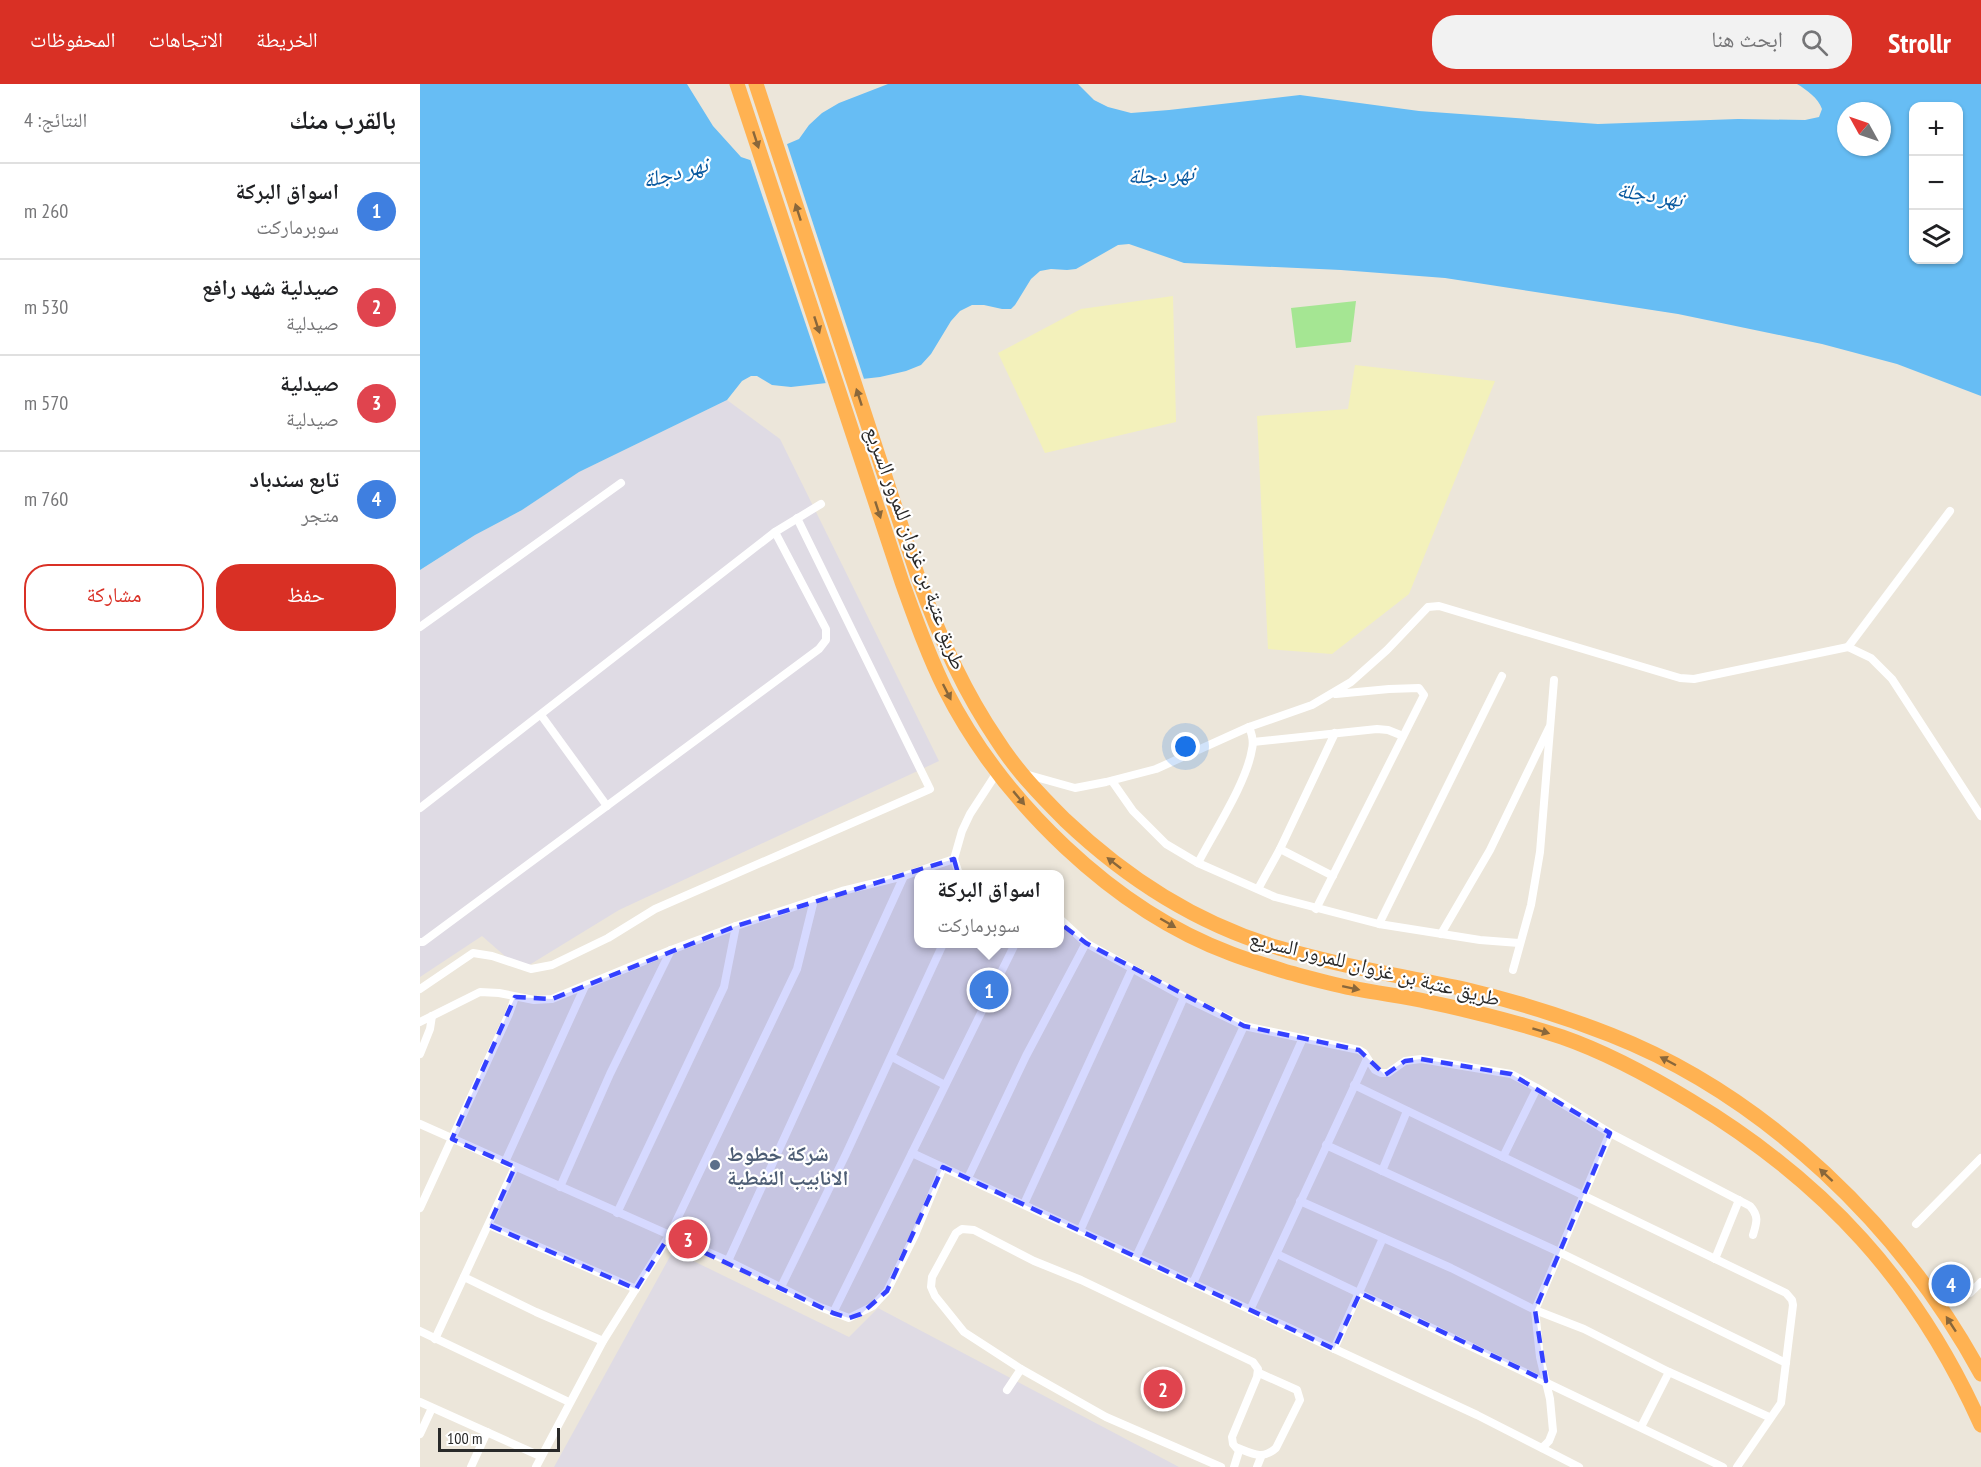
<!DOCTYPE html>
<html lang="ar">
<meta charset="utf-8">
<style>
body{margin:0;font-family:"PT Sans Narrow","Noto Naskh Arabic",sans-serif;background:#f2f2f2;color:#202124;direction:rtl}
.controls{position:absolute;right:18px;top:18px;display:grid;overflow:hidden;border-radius:12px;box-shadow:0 2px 4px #0004}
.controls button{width:54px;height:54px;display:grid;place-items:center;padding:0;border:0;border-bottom:2px solid #e0e0e0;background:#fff;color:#202124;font:30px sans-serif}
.compass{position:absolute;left:1417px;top:18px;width:54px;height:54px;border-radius:50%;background:#fff;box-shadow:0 2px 4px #0004;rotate:310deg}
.scale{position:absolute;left:18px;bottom:15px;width:122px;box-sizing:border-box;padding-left:6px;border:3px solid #292929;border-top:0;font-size:16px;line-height:21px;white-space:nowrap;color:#292929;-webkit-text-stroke:4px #fff;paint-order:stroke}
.you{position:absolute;left:766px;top:663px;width:21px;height:21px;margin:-15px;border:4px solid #fff;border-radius:50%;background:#1a73e8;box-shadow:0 0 0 9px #1a73e833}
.badge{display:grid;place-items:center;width:39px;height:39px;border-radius:50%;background:#d93025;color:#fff;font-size:20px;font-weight:700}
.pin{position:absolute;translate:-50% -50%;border:3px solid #fff;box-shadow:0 2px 6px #0006}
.popup{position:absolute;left:494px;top:786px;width:150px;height:78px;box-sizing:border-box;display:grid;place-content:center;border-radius:12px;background:#fff;filter:drop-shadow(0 2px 4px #0005);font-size:20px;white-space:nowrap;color:#757577}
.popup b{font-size:22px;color:#202124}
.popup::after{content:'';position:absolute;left:50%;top:100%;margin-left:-12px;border:12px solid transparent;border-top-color:#fff}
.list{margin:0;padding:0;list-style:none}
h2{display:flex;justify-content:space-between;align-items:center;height:78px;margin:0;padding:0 24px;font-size:26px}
h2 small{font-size:20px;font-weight:400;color:#757577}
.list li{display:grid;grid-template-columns:39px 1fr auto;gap:18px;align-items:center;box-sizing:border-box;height:96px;padding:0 24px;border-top:2px solid #e0e0e0}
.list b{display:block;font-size:22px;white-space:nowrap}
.list p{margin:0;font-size:20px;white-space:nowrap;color:#757577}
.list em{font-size:20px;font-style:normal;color:#757577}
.actions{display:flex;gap:12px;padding:18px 24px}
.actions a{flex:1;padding:14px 0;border:2px solid #d93025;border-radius:24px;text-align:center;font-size:21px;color:#d93025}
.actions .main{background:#d93025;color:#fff}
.icon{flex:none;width:33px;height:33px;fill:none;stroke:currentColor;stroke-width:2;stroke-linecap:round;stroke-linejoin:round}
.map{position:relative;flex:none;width:1561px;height:1383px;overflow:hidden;direction:ltr}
header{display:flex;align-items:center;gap:36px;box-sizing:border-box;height:84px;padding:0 30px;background:#d93025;color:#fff}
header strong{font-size:28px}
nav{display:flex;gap:33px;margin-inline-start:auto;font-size:21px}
.search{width:420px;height:54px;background:#f2f2f2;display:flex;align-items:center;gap:15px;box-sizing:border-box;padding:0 21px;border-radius:24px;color:#757577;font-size:22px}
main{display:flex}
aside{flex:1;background:#fff}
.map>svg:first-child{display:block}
.industrial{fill:#dfdbe4}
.green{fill:#a5e693}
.sand{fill:#f3f1bb}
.water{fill:#67bdf4;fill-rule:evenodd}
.pier{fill:#ece6da}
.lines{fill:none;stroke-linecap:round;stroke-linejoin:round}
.street{stroke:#fff;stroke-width:8}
.highway{stroke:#ffb252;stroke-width:15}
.oneway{fill:#89673b}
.marked{fill:#3441ff;fill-opacity:0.2;stroke:#3441ff;stroke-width:4.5;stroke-dasharray:12 8;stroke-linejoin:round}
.service-dot{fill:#5c6f8a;stroke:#fff;stroke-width:2}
.labels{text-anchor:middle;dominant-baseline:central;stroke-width:4.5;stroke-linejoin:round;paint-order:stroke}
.street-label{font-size:21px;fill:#292929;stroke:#fff}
.service-label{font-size:21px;font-weight:bold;fill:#4e5e75;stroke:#fff;text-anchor:start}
.water-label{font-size:22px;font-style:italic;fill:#07589f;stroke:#fff}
</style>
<header>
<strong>Strollr</strong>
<div class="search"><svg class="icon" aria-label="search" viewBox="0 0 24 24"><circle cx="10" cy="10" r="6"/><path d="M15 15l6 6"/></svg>ابحث هنا</div>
<nav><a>الخريطة</a><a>الاتجاهات</a><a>المحفوظات</a></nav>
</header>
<main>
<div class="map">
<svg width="1561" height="1383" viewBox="0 0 1561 1383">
<rect width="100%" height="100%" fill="#ece6da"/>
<g class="industrial">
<path d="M307,316L360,355L519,677L199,826L101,886L62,852L0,893V486L55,451L102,426L159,388Z"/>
<path d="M253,1167L429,1253L458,1224L759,1383H134Z"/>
</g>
<path class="green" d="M936,217L931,258L876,264L871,224Z"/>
<g class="sand">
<path d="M753,212L756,338L625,369L578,269L661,225Z"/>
<path d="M935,281L1075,297L989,510L912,570L848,565L837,332L928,325Z"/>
</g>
<path class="water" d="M0,0H267L293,42L321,73L330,76L379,55L389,41L402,29L419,19L468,0H658L674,16L688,23L711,29L749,26L880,11L999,27L1178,40L1318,35L1385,36L1399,33L1402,25C1398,14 1387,6 1377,0H1561V312L1477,280L1402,260L1258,230L1025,194L921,186L764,179L709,160L698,161L656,185L647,186L631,185L620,187L611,195L595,221L591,225H582L564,221H552L540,227L531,237L511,270L501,281L486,287L460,293L371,303L352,301L337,292H331L322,297L307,316L159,388L102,426L55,451L0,486ZM1494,22H1538V176H1494ZM1426,27H1462V63H1426Z"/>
<path class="pier" d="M366,57L445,298L407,303L342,111L329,72Z"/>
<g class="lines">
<g class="street">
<path d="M0,543L201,399"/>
<path d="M1428,563L1530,427"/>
<path d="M121,631L187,722"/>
<path d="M833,658L957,645L968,646L983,652"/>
<path d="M605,690L655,704L686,698L736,685L829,643L892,621L931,598L967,566L1008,523L1019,522L1260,594L1274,595L1428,563L1451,574L1472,595L1561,732"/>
<path d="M692,697L713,727L746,760L778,779L855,813L959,840L1060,856L1099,859"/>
<path d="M0,724L355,448L401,420"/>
<path d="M860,765L913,792"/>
<path d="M778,779C794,748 827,698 832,665C834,657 832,650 829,643"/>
<path d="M539,790L534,775L542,747L550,730L578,687"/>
<path d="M838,805L860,765L915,649"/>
<path d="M896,825L1004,611L999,604L969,605L916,610"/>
<path d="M959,840L1082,592"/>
<path d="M1021,850L1070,766L1129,644"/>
<path d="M0,858H3L399,565L406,556V545L355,448"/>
<path d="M666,859L764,913L824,942L939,966L944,969L955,986L961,989H968L985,977L1001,975L1091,990L1117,1004L1190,1049L1330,1122C1339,1132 1337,1138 1333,1151"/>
<path d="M1093,886L1111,821L1120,768L1134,596"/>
<path d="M0,905L53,869L72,872L111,885L132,881L188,854L235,825L510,705L377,434"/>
<path d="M0,938L60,908L79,909L114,916L132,915L251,866L316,842L422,807L484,792L534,775"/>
<path d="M0,970L10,945L12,932"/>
<path d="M472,973L525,1001"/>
<path d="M934,1001L1366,1209L1372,1216L1373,1221L1361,1319L1317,1383"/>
<path d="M0,1040L308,1177L400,1223L429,1234L453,1222L467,1207L495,1151L523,1083"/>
<path d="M906,1061L1139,1168L1366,1279"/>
<path d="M492,1069L1057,1331L1159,1383"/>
<path d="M1083,1073L1117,1004"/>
<path d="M85,1078L165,902"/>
<path d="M962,1087L987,1027"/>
<path d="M548,1094L606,972L666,859L640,835"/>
<path d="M140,1103L190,990L251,866"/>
<path d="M880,1117L1031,1184L1115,1226L1164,1245L1249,1288L1349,1333"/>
<path d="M604,1120L712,885"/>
<path d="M0,1124L89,930L95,913"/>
<path d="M197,1129L304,903L316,842"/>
<path d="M1496,1140L1561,1074"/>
<path d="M69,1141L216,1205"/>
<path d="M660,1147L764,913"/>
<path d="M857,1170L1303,1383"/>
<path d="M716,1173L824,942"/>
<path d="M1295,1175L1319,1116"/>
<path d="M308,1177L484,792"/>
<path d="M44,1193L116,1228L183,1257"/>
<path d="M773,1199L883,954"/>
<path d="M361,1203L426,1070L523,860"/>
<path d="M1550,1209L1561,1198"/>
<path d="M830,1226L947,975"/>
<path d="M413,1229L595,860"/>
<path d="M0,1247L149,1318"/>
<path d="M15,1255L95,1083"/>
<path d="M914,1265L963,1154"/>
<path d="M587,1306L601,1285"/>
<path d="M0,1318L120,1372"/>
<path d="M1221,1343L1249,1288"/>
<path d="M0,1350L12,1324"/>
<path d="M818,1364C833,1370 843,1376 856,1364L880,1316L877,1306L839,1289"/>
<path d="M1122,1364L1129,1357L1133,1347L1130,1315L1120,1273L1115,1226L1190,1049"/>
<path d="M51,1383L67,1348"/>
<path d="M116,1383L183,1257L249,1152L377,885L394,816"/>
<path d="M801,1383L686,1333L601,1285L544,1248L515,1212L511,1203L512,1193L536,1149L542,1145L554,1146L614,1177L661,1196L833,1278L838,1285L837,1293L812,1353L813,1360L819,1367L814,1383"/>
<path d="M837,1383L841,1373"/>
</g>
<g class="highway">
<path d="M317,0L482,498C495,534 508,571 525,605C582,717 693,826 812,870C830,877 849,882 867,888C890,894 914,901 937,905C961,910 985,912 1009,918C1053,927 1099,939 1142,953C1188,969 1230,992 1271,1017C1405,1098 1497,1198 1561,1341"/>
<path d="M336,0L498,493C518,550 543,606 577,656C596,686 620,711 645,736C707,795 777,840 859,864C920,882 982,892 1044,905C1094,917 1143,932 1191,951C1346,1012 1482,1144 1561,1290"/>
</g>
</g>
<defs><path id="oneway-solid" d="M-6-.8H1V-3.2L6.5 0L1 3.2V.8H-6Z" transform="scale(1.5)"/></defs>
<g class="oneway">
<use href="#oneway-solid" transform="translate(336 56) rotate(72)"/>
<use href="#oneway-solid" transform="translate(378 128) rotate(-108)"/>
<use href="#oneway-solid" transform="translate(397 241) rotate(72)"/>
<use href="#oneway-solid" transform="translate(439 313) rotate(-108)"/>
<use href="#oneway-solid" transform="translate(458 426) rotate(72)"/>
<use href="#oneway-solid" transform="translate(527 608) rotate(63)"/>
<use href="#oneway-solid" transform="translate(599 714) rotate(50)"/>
<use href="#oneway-solid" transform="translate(694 779) rotate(-142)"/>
<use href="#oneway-solid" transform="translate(748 839) rotate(30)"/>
<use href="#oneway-solid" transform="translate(931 904) rotate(12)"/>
<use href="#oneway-solid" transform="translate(1121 947) rotate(17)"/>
<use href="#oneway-solid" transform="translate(1248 977) rotate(-152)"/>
<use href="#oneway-solid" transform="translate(1406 1091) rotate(-137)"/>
<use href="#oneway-solid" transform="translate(1531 1240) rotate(-123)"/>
</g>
<path class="marked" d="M534,775L539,793L582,795L666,859L824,942L939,966L965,991L985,977L1001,975L1091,990L1190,1049L1115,1226L1126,1297L940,1209L914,1265L523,1083L467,1207L441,1230L429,1234L413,1229L249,1152L216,1205L69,1141L95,1083L32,1055L95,913L132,915L316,842Z"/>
<circle class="service-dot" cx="295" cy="1081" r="6"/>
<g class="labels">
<g class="street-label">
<text transform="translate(496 464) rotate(70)">طريق عتبة بن غزوان للمرور السريع</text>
<text transform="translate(955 884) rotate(14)">طريق عتبة بن غزوان للمرور السريع</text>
</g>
<g class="service-label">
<text x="307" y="1069">شركة خطوط<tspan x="307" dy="24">الانابيب النفطية</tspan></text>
</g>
<g class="water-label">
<text transform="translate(255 88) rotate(-15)">نهر دجلة</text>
<text transform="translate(741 90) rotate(-3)">نهر دجلة</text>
<text transform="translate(1230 110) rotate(9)">نهر دجلة</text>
</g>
</g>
</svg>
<div class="controls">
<button>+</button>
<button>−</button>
<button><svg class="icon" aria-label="layers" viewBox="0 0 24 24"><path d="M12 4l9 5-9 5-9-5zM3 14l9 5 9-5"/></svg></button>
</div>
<svg class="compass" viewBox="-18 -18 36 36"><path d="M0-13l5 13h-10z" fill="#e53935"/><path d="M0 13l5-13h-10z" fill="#757577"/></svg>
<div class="scale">100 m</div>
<div class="you"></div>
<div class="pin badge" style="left:569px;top:906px;background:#3f7fe0">1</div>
<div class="popup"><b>اسواق البركة</b>سوبرماركت</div>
<div class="pin badge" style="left:743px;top:1305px;background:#e0444e">2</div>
<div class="pin badge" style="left:268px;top:1155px;background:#e0444e">3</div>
<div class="pin badge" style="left:1531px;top:1200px;background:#3f7fe0">4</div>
</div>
<aside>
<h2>بالقرب منك<small>النتائج: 4</small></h2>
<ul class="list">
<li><span class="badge" style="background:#3f7fe0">1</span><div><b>اسواق البركة</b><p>سوبرماركت</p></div><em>260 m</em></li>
<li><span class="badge" style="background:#e0444e">2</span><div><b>صيدلية شهد رافع</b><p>صيدلية</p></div><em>530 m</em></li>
<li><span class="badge" style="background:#e0444e">3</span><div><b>صيدلية</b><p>صيدلية</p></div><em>570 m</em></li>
<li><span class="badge" style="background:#3f7fe0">4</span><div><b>تابع سندباد</b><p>متجر</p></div><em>760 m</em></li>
</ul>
<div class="actions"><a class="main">حفظ</a><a>مشاركة</a></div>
</aside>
</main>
